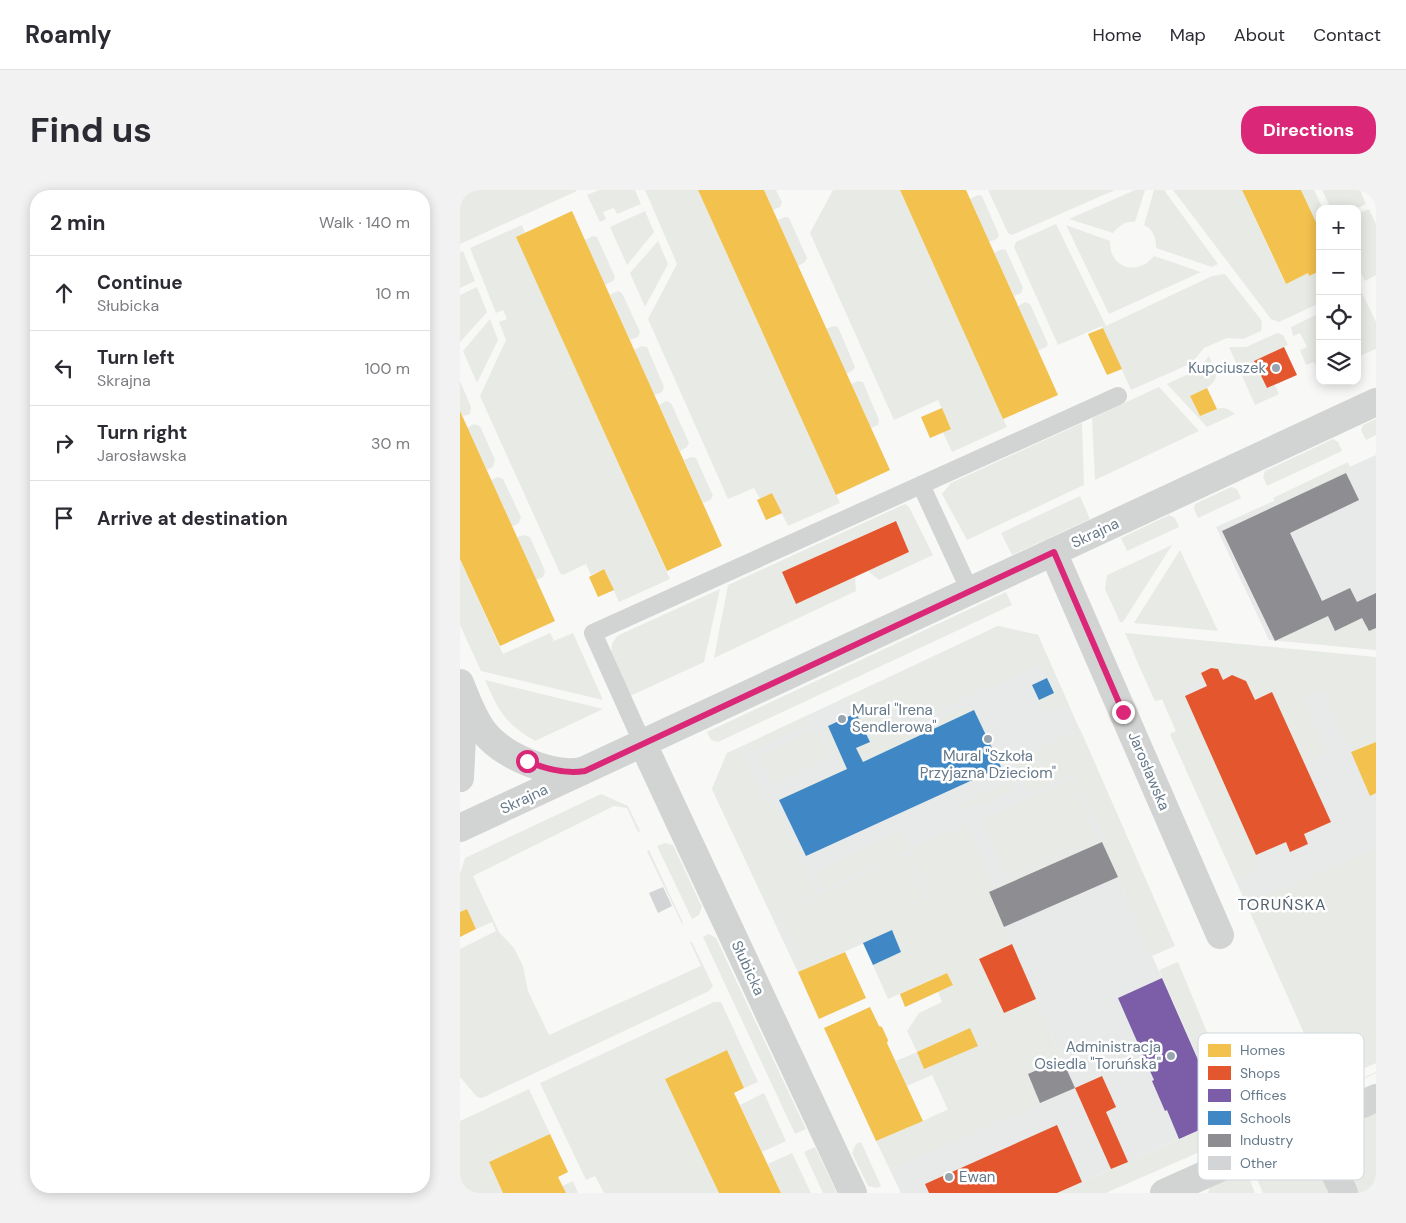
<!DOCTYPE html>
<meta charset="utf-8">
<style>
body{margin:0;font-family:"DM Sans",sans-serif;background:#f2f2f3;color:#2b2b33}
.controls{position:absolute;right:15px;top:15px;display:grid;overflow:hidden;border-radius:10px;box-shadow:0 2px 12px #0003}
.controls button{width:45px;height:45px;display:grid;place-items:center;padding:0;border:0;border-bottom:1px solid #e1e1e2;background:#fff;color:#2b2b33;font:25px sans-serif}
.stop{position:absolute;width:15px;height:15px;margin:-11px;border:4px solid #db2777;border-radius:50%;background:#fff}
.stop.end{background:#db2777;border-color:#fff;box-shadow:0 1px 5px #0008}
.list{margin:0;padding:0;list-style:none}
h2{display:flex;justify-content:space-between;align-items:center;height:65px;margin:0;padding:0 20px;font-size:21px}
h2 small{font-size:16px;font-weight:400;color:#7c7c81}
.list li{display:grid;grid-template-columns:32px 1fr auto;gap:15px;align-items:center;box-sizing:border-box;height:75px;padding:0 20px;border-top:1px solid #e1e1e2}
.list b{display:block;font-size:19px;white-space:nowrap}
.list p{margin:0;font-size:16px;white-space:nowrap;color:#7c7c81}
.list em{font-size:16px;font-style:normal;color:#7c7c81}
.icon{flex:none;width:28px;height:28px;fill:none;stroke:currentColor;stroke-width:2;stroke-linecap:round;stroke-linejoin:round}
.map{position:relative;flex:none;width:916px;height:1003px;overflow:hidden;border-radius:20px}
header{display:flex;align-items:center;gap:30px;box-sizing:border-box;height:70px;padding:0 25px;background:#fff;border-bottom:1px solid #e1e1e2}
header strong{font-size:24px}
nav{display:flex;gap:28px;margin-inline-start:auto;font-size:18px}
.intro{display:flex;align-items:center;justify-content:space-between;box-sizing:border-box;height:120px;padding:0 30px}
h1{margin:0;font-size:35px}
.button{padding:12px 22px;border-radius:20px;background:#db2777;color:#fff;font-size:18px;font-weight:700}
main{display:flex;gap:30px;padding:0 30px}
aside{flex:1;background:#fff;border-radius:20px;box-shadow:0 2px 12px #0003}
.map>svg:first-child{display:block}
.built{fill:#e8eae9}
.green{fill:#e8ebe5;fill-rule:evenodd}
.homes{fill:#f2c14e}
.shops{fill:#e4572e}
.offices{fill:#7b5ea7}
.schools{fill:#3f88c5}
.industry{fill:#8d8d92}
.building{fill:#d2d4d5}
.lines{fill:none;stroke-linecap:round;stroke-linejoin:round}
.service{stroke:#d2d3d3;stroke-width:18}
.minor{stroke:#d2d3d3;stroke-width:28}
.route{stroke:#db2777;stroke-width:6}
.poi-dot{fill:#98a5b0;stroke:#fff;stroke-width:2}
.labels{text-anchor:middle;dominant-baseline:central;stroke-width:5;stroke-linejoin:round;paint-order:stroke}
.poi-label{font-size:15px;fill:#65798a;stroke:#fff;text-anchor:end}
.street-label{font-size:15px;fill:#65798a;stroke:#fff}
.neighbourhood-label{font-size:16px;letter-spacing:1px;fill:#53626e;stroke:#fff}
.key{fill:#fff;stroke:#d1d7dc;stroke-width:1}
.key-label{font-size:14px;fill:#65798a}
</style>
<header>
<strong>Roamly</strong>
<nav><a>Home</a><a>Map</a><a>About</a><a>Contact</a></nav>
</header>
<div class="intro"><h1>Find us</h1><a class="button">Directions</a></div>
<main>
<aside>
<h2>2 min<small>Walk · 140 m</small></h2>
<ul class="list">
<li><svg class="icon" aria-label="ahead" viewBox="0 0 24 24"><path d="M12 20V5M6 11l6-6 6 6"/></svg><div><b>Continue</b><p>Słubicka</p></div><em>10 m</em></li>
<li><svg class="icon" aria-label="left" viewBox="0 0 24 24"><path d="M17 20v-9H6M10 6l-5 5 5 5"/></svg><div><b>Turn left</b><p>Skrajna</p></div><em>100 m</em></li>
<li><svg class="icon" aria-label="right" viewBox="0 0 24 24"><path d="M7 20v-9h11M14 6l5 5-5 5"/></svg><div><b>Turn right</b><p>Jarosławska</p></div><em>30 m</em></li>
<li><svg class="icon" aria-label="arrive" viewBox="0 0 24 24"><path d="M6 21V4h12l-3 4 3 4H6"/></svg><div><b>Arrive at destination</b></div></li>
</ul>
</aside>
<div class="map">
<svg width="916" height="1003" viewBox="0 0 916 1003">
<rect width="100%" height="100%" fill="#f8f8f7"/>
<g class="built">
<path d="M916,265V460L809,450L756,337Z"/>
<path d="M538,436L578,445L665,642L642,652L764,929L597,1003H441L430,980L483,955L471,927L602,869L527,698L338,782L252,599L267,563Z"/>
<path d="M682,450L916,485V873L867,894L710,544L716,541L702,509L695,511L673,462Z"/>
</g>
<g class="green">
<path d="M3,0H116L117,1L0,54V2Z"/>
<path d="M139,0H175L181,14L157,24L154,18L143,22L146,29L140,32L127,5Z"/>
<path d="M185,0H238L380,313L328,336L312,303L300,309L294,298L268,309L188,129L217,74Z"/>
<path d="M304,0H316L322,12L320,17L313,20Z"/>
<path d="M373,0H440L547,237L492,262L483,242L491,238L478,210L434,230L350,43Z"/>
<path d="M528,0H655L552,45L548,43Z"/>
<path d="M675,0H685L675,32C665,31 659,36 653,43L609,29Z"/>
<path d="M694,0H704L758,74L752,77L696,58C696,48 694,40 684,35Z"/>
<path d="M713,0H782L825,93L848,83L849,86L860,81V113L819,132L811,129Z"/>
<path d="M841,0H854L863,19H860V35L857,36Z"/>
<path d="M862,0H900L906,14L895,19H871Z"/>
<path d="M518,5L522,6L539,45L537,49L529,52L510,9Z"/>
<path d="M909,19L916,34V85L905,91L897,75V24Z"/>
<path d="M185,21L194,42L167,75L150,37Z"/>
<path d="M325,27L329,28L347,68L345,72L338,76L317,30Z"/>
<path d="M596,34L646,136L752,86L765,84L802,131L801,141L783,149L767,148L744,158L732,173L671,200L642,136L598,155L554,57L556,52Z"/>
<path d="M62,35L65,43L57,47L210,389L159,412L144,379L131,385L126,374L103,385L100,383L20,206L46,150L39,132L47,129L43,120L36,123L10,58Z"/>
<path d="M606,35L650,51C649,78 677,87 694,66L741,82L649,124Z"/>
<path d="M133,46L137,47L155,87L153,91L145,95L125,50Z"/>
<path d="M198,51L208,74L185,117L170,83Z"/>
<path d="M542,59L546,60L563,98L561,103L554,106L534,63Z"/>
<path d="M3,61L15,91L0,98V62Z"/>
<path d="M17,97L27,122L0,152V105Z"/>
<path d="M158,101L162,103L180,142L178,147L170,150L150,105Z"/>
<path d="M902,103L916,132V159L897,167V106Z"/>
<path d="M565,112L570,114L588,154L586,157L578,161L558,116Z"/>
<path d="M860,123V185L854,172L846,175L840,160L847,157L840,143L833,146L831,137Z"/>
<path d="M30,129L38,150L17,193L3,161Z"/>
<path d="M373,136L378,137L395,177L393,180L386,184L366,139Z"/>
<path d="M817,143L823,145L828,155L794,171L807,198L815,195L819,204L795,215L769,157H786Z"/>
<path d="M182,156L187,157L204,197L202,202L194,205L174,160Z"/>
<path d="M749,166C751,171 755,177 756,182C758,196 740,201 730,206L740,226C753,221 762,212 775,224L747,237L707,194L739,179Z"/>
<path d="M0,191L11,217L10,224L3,226L0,221Z"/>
<path d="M398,191L403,192L419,230L418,235L411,238L391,194Z"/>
<path d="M699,197L739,241L635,290L632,228Z"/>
<path d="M206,211L211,213L229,253L227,257L220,261L199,215Z"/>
<path d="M916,229V245L906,250L901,240L903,235Z"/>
<path d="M622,233L624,295L507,350L482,304L491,293Z"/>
<path d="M14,234L20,236L35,270L33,277L27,280L7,238Z"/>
<path d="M873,249L878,252L882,261L807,296L803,287L805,281Z"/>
<path d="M231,267L236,268L253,306L250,310L243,313L224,270Z"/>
<path d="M888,272L890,278L885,281L886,283L817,315L813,308Z"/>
<path d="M38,287L43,289L61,327L59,333L52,337L31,290Z"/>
<path d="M771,297L777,299L781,308L738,328L734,319L735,314Z"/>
<path d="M620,306L630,329L552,365L541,343Z"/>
<path d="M445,314L449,317L473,365L419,390L408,381L449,362L435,331L322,382L336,414L395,387L396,401L254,468L268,395Z"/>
<path d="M709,325L715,328L719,337L667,361L661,348Z"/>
<path d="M64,345L70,347L85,381L83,387L76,390L57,347Z"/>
<path d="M712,355L663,432H660L645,399L647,385Z"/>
<path d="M720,360L758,441L674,433Z"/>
<path d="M0,369L43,464L90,443L94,451L113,443L143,510L21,481L0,435Z"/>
<path d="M260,399L244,472L170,506L151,464L152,454L157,446Z"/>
<path d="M546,402L552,415L258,552L251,550L247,542Z"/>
<path d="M868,426L875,441L902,428L909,441L916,438V460L817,450Z"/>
<path d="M538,436L578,445L609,516C596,522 584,523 572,514L594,503L580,473L461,528L377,512Z"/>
<path d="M665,443L916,467V552L896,561L892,553L887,555L861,498L842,507L867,563L844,574L813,502L795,510L786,491L772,485L763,490L758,480L751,478L741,483L744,489L720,500L723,507L725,506L730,519L715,525L717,530L733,524L796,665L792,668L798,681L776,691L710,544L716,541L702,509L695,511Z"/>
<path d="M25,490L143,519L75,551C45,534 38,520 25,490Z"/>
<path d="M507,516L514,520L403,572L396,558L410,551L396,523L465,535Z"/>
<path d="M350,525L346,536L291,561L287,554Z"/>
<path d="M368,536L387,579L319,610L318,608L381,579L362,538Z"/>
<path d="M620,539L715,756L692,766L642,652L529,702L552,754L519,769L544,823L576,809L602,869L568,884L580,913L430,980L416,951L488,920L472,885L447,896L436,871L457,862L447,841L459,823L482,812L478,802L493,795L487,783L428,809L413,775L441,762L432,741L338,782L252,599L267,563L279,558L307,616L314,613L357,703L313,723L334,769L471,706L450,660L363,700L354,682L441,642L450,660L499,638L500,633L505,631L534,697L644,648L615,583L568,603L556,576L570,569L567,563ZM510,839L464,878L457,862Z"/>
<path d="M357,540L370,568L312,595L301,571L302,566Z"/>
<path d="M540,562L553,590L551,600L499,622L491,619L548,593L535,565Z"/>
<path d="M612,590L637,647L547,687L522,630Z"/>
<path d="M141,604L168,616L180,641L178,642L167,618L154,616L13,686L39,742L54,758L63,776L68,801L89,845L241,776L230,752H232L253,796L249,801L22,908L17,907L0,887V759L36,741L32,732L16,739L7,719L0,722V684L5,668Z"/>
<path d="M205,653L213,655L242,717L239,725L232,729L197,656Z"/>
<path d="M916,658V873L867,894L787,715Z"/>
<path d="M189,660L223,733L222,734L187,661Z"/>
<path d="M446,665L465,706L338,764L319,724Z"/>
<path d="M249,744L256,748L346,939L335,944L243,747Z"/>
<path d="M718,772L754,859L752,868L740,873L699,780Z"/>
<path d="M254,812H261L298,892L284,898L267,860L205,889L259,1003H144L135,986L126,990L80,893Z"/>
<path d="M916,882V883L901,890L904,897L902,902L876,914L872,904L873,901Z"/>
<path d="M769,894L791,952L749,969L745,967L742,961L646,1003H597L764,929L752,902Z"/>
<path d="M69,899L90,944L29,972L43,1003H0V931Z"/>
<path d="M304,903L326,951L302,962L280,915Z"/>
<path d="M916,920V1003H892L868,941Z"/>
<path d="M846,951L875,1003H803L791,975Z"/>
<path d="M401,952L421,996L417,998L408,996L392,963L396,954Z"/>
<path d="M355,957L377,1003H363L344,962Z"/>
<path d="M332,963L351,1003H321L308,974Z"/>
<path d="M785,978L795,1003H748L751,993Z"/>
<path d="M113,991L118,1003H106L102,996Z"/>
</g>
<g class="homes">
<path d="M238,0H304L430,280L376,305Z"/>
<path d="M440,0H506L598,205L543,229Z"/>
<path d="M782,0H841L860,41V81L849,86L848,83L826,94Z"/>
<path d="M112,21L262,356L207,381L56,47Z"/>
<path d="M643,138L662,179L647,185L628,144Z"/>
<path d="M747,198L757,219L740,226L730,206Z"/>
<path d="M482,218L491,239L470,248L461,227Z"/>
<path d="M0,221L95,431L40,456L0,369Z"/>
<path d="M312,303L322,323L306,330L297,310Z"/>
<path d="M144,379L154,400L138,407L129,387Z"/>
<path d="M916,552V603L910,606L891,562Z"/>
<path d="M7,719L16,739L0,747V722Z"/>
<path d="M385,762L406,808L359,829L338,782Z"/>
<path d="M487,783L493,795L445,817L440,804Z"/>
<path d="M410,817L419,836L422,837L428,850L427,853L463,931L416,951L364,838Z"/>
<path d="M510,838L518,856L464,879L457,862Z"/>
<path d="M267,860L284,898L274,903L321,1003H259L205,889Z"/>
<path d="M90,944L108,982L98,987L106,1003H43L29,972Z"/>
</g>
<g class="shops">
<path d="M824,157L837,185L807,198L794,171Z"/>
<path d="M436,331L449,362L336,414L322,382Z"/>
<path d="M751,478L758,479L763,490L772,485L786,491L795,510L812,502L871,632L844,644L848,654L830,662L826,652L796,665L725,506L747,496L741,483Z"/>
<path d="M552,754L576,809L544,823L519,769Z"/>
<path d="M642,886L656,917L646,922L668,972L651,979L615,898Z"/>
<path d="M597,935L622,992L597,1003H469L465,994Z"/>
</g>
<path class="offices" d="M702,788L764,929L719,949L707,920L705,921L692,891L694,890L658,808Z"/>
<g class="schools">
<path d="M587,488L594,503L579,510L572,495Z"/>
<path d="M514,520L541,577L346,666L319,610L387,579L368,536L396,523L410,552L396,558L403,572Z"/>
<path d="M432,740L441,762L413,775L403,753Z"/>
</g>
<g class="industry">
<path d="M886,283L899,310L830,343L862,411L890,398L897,412L916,403V438L909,441L902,428L875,441L868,426L815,451L762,341Z"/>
<path d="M642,652L658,687L544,737L529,702Z"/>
<path d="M602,869L615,898L580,913L568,884Z"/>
</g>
<path class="building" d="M203,697L212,716L198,723L189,703Z"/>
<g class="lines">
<g class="service">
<path d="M461,295L510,401"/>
<path d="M183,554L133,443L658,206"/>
</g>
<g class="minor">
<path d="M593,362L760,745"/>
<path d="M0,493C7,510 13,528 24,542C43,566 92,587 122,581"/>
<path d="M183,554L393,1003"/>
<path d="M0,588L4,507"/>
<path d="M0,638L916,212"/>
<path d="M853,936L884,1003"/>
<path d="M704,1003L916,908"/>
</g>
</g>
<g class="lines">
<path class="route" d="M67,571C85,579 105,584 125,581L594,362L663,522"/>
</g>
<g class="poi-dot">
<circle cx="816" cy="178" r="5"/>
<circle cx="382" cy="529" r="5"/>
<circle cx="528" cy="549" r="5"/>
<circle cx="711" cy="866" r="5"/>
<circle cx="489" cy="987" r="5"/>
</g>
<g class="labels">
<g class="poi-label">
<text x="806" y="178">Kupciuszek</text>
<text x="392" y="520" text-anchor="start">Mural "Irena<tspan x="392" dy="17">Sendlerowa"</tspan></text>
<text x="528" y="566" text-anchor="middle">Mural "Szkoła<tspan x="528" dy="17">Przyjazna Dzieciom"</tspan></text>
<text x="701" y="857">Administracja<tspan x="701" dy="17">Osiedla "Toruńska"</tspan></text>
<text x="499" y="987" text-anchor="start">Ewan</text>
</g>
<g class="street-label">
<text transform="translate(635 343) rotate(-25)">Skrajna</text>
<text transform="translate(689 581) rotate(67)">Jarosławska</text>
<text transform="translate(64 609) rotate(-25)">Skrajna</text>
<text transform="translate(288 778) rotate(65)">Słubicka</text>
</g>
<g class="neighbourhood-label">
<text x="822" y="714">TORUŃSKA</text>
</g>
</g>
<rect x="738" y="843" width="166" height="147" rx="8" class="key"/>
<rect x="748" y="854" width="23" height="13" fill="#f2c14e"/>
<rect x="748" y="876" width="23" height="14" fill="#e4572e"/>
<rect x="748" y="899" width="23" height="13" fill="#7b5ea7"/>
<rect x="748" y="921" width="23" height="14" fill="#3f88c5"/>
<rect x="748" y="944" width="23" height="13" fill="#8d8d92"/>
<rect x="748" y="966" width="23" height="14" fill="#d2d4d5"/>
<g class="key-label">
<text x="780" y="865">Homes</text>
<text x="780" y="888">Shops</text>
<text x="780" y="910">Offices</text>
<text x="780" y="933">Schools</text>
<text x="780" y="955">Industry</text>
<text x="780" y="978">Other</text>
</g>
</svg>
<div class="controls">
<button>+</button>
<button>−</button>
<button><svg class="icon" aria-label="locate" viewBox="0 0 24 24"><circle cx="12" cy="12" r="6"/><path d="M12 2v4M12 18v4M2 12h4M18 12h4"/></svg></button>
<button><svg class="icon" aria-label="layers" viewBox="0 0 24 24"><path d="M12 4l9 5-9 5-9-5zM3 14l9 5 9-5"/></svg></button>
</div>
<div class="stop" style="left:67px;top:571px"></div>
<div class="stop end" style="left:663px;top:522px"></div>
</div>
</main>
